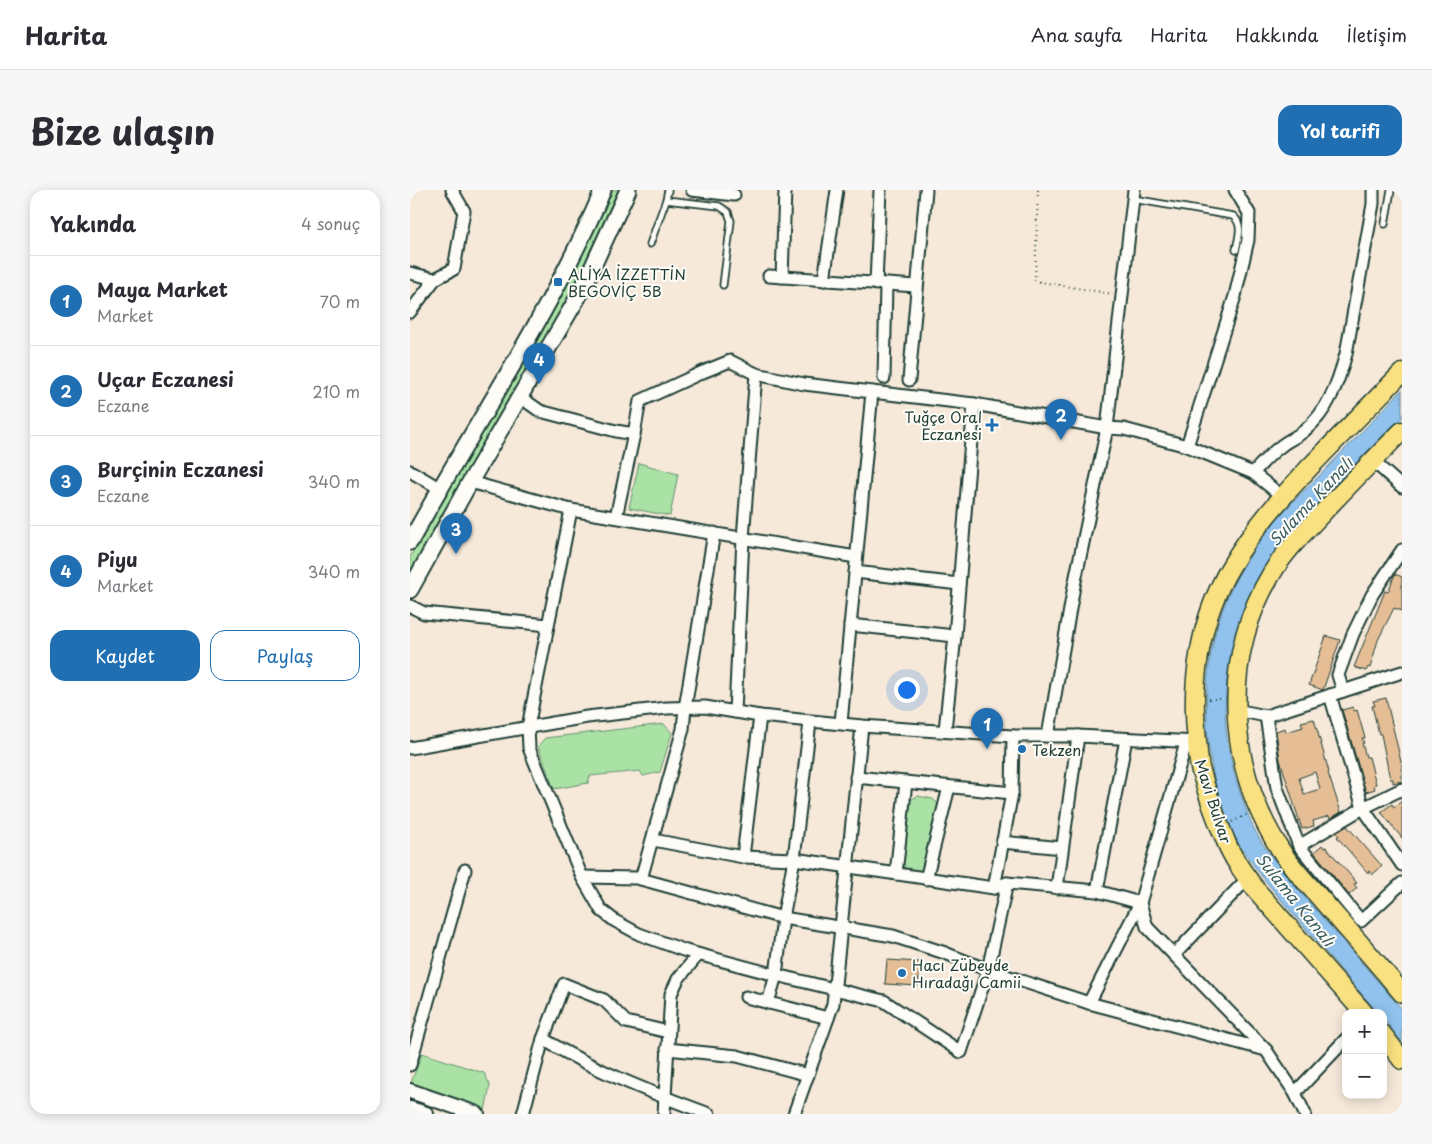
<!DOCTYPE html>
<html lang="tr">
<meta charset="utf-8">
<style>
body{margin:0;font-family:"Playpen Sans",sans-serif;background:#f7f7f7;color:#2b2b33}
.controls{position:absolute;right:15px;bottom:15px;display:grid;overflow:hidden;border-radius:10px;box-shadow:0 2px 12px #0003}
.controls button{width:45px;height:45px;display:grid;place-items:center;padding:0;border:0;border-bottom:1px solid #e1e1e2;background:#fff;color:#2b2b33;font:25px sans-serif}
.you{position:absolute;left:496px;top:499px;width:18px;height:18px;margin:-12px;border:4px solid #fff;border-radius:50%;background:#1a73e8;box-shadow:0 0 0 8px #1a73e833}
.badge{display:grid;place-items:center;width:32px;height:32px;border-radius:50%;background:#1f6fb2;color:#fff;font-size:16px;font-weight:700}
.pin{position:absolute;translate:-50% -41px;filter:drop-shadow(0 1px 2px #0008)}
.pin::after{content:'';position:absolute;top:26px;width:18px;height:15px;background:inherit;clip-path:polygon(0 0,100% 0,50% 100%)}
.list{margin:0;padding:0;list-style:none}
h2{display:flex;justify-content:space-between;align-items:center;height:65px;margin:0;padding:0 20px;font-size:21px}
h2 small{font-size:16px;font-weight:400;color:#7c7c81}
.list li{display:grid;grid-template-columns:32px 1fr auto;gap:15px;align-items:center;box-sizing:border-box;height:90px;padding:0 20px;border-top:1px solid #e1e1e2}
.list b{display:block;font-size:19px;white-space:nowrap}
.list p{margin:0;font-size:16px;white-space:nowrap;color:#7c7c81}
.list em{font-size:16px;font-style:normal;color:#7c7c81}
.actions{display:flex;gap:10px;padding:15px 20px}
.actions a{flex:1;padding:11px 0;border:1px solid #1f6fb2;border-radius:15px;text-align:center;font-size:18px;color:#1f6fb2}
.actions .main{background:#1f6fb2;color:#fff}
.map{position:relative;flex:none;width:992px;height:924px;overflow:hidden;border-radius:15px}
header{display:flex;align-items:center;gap:30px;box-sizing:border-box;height:70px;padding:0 25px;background:#fff;border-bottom:1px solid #e1e1e2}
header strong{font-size:24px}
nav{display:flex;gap:28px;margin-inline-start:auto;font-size:18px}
.intro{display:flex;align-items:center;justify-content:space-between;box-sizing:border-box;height:120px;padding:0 30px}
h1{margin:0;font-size:35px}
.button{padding:12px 22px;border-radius:15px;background:#1f6fb2;color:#fff;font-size:18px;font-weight:700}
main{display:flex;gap:30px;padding:0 30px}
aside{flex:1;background:#fff;border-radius:15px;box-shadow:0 2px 12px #0003}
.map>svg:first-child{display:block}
.green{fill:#aae2a6;stroke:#64906d}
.water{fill:#90c2ed;stroke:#638da3}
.building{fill:#e5be96;stroke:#1f3d34;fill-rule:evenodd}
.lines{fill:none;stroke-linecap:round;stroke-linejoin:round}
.service-casing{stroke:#1f3d34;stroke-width:9}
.minor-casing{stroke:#1f3d34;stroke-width:15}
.tertiary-casing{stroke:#1f3d34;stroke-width:18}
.secondary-casing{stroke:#1f3d34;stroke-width:19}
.primary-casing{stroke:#1f3d34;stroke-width:21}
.path{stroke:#1f3d34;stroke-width:2;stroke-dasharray:1 4;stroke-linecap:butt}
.service{stroke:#fdfcf7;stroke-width:5.5}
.minor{stroke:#fdfcf7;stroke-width:11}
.tertiary{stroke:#fdfcf7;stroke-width:14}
.secondary{stroke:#fdfcf7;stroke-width:15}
.primary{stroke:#f9e181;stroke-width:18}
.poi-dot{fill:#1f6fb2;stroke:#fdfcf7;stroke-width:2}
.labels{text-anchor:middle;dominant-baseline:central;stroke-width:4;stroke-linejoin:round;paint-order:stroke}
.poi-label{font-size:15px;fill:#1f3d34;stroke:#fdfcf7;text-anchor:start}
.street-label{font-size:15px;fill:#1f3d34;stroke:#fdfcf7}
.water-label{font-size:16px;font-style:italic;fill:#3b5e62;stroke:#fdfcf7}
</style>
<header>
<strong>Harita</strong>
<nav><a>Ana sayfa</a><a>Harita</a><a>Hakkında</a><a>İletişim</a></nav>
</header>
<div class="intro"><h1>Bize ulaşın</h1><a class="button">Yol tarifi</a></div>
<main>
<aside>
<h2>Yakında<small>4 sonuç</small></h2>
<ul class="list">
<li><span class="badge">1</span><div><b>Maya Market</b><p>Market</p></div><em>70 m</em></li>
<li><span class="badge">2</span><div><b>Uçar Eczanesi</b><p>Eczane</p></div><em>210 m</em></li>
<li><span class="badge">3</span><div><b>Burçinin Eczanesi</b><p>Eczane</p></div><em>340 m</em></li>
<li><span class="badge">4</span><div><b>Piyu</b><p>Market</p></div><em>340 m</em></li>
</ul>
<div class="actions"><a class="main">Kaydet</a><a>Paylaş</a></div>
</aside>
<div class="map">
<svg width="992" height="924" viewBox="0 0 992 924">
<rect width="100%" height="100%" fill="#f6e9da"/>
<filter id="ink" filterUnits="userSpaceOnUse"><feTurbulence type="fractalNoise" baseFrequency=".02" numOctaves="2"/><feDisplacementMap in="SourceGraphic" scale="10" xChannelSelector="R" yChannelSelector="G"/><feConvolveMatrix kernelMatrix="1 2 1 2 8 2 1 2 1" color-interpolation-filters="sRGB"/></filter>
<g filter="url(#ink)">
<g class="green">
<path d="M200,0H208L164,96L143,134L0,382V367L35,304L136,132L157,93Z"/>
<path d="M229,273L268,284L260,326L219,318Z"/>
<path d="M254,534L262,543L250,582L233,586L230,581L180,586L178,593L144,599L128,556L135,548Z"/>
<path d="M508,606L523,609L528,614L511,687L489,684L499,612L502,609Z"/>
<path d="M12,863L74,883L80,895L75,921L0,896Z"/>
</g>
<path class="water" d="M992,200V228C967,255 941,281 916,308C901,323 885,338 872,355C835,401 816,462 815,521C815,558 827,598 841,632C849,652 865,671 879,689L992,819V852L973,829V823H968C943,793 917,764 892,734C867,705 842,677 823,644C808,617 798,566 797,535C793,459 812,398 859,339C874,319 893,302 911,284C938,256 965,228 992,200Z"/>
<g class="building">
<path d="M985,384L992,387V421L984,418L968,450L960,478L958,477L956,481L944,477L975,401L978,402Z"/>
<path d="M916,446L930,450L913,500L899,495Z"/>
<path d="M976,508L992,576V591L983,593V589H980L971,544H969L962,516H965L963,511Z"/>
<path d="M943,517L944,521L947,520L955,548H952L954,553H952L956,567H959L966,594L964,595L965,599L956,602L932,520Z"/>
<path d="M904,529L919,582L918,583L931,622L920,629L919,626L903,631L904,636L892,639L870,570L866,541L875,538L876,542L890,538L893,537L891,532ZM905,582L910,599L894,604L889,588Z"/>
<path d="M992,611V648L971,622L982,614L984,617Z"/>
<path d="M937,636L972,676L962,685L959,681L958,683L927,647L929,646L926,643Z"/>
<path d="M912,655L914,658L916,657L947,693L944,694L947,698L939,705L904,662Z"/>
<path d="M477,770L510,772L508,796L475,794Z"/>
</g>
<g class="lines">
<defs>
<g id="service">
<path d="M723,9L823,26C834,35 828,48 826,60"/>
<path d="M256,10L309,16L318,22L321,31L313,95"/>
<path d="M975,34L981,0"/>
<path d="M240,54L256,10L258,0"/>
</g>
<g id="minor">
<path d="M282,0L324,5"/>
<path d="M825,0L839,23L838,50L825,106L777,256L843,283L873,307"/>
<path d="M0,83L25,89L44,79L54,21L42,0"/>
<path d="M359,86L506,96"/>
<path d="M372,87L375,0"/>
<path d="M414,90L427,0"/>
<path d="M466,94L470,0"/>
<path d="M0,122L25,89"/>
<path d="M474,188L476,94"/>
<path d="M499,190L516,0"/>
<path d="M110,207L130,221L206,241L224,244L230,211L293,182L320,171L346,184L394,194L564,214L697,238L714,239L777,256"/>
<path d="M963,271L992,297"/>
<path d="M0,281L29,298"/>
<path d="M843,283C852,273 860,264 871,256C878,250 887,247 894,241C918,222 928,193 936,164L963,14V0"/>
<path d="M60,292L161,320L446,367"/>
<path d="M161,320L118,537L119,558L172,687L191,720L205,731L229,744L276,761L366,785L474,811L551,862L578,780L679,813L856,860"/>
<path d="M206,327L224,244"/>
<path d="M445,382L549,394"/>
<path d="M0,416L14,423L138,435"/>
<path d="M440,435L545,446"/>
<path d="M933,501L928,485L943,444L962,405L992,360"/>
<path d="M920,505L953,618L992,675"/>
<path d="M826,520L856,526L992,482"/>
<path d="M325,522L333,348L346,184"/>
<path d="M856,526L867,598L889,656L951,731L992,693"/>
<path d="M431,533L462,202"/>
<path d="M535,540L545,446L564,214"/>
<path d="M638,546L664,396L697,238L724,0"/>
<path d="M0,558L177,527L257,518L295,517L350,526L452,536L603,546H668L787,552"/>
<path d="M446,587L602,603"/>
<path d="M243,650L333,667L384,669L584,698L597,693L687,701L730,713L737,737L856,860L885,903L895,924"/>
<path d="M592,652L652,658"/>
<path d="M889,656L953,618L992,599"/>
<path d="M333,667L350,526"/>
<path d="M486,684L496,592"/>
<path d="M172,687L227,688L373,728L483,746L535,763L578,780L597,693"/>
<path d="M231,689L273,539L275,518L304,343"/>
<path d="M516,689L539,597"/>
<path d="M584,698L602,603L603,546"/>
<path d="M647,698L668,546"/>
<path d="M687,701L716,549"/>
<path d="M764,765L838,688"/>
<path d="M336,807L418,828"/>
<path d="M358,813L366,785L373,728L384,669L400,532"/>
<path d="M679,813L730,713L776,553"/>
<path d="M133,849C185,881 242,903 299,924"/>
<path d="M257,859L327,866L398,885"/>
<path d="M0,875L55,680"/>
<path d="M885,903L936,849"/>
<path d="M113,924L133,849L154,794L194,810L216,832L258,842"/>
<path d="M254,924L261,804L268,789L288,765"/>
<path d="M384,924L423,814L452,536"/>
</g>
<g id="tertiary">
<path d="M0,901L67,924"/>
<path d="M0,919L16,924"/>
</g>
<g id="secondary">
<path d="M0,352C64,235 141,123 193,0"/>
<path d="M0,400L60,292L171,102L218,0"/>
</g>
<g id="primary">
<path d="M992,241C967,266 943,291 918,317C899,338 877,358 862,383C810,469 817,576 870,659C881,677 897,693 911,709C938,740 966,771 992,803"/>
<path d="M954,823L847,701C835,685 822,668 815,649C806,629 796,599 790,578C788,569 788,560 787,551C780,492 790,428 821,376C842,340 871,308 899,278C930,246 961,214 992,183"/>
<path d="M973,845L992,870"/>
</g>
</defs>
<use href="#service" class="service-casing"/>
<use href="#minor" class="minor-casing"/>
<use href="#tertiary" class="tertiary-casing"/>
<use href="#secondary" class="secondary-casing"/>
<use href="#primary" class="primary-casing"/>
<g class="path">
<path d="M628,0L625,91L703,104"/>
<path d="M799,509H814"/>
<path d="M822,632L838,624"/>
</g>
<use href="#service" class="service"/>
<use href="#minor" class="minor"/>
<use href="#tertiary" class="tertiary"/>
<use href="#secondary" class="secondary"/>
<use href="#primary" class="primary"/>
</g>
</g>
<g class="poi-dot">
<rect x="143" y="87" width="10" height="10" rx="2.5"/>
<path d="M579.5 227.5h5v5h5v5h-5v5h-5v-5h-5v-5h5z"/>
<circle cx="612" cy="559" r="5"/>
<circle cx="492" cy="783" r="5"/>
</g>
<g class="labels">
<g class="poi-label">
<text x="158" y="83">ALİYA İZZETTİN<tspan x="158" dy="17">BEGOVİÇ 5B</tspan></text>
<text x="572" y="226" text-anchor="end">Tuğçe Oral<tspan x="572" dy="17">Eczanesi</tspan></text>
<text x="622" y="559">Tekzen</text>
<text x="502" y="774">Hacı Zübeyde<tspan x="502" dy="17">Hıradağı Camii</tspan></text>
</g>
<g class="street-label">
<text transform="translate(804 611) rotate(72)">Mavi Bulvar</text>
</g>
<g class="water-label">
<text transform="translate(900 311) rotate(-47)">Sulama Kanalı</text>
<text transform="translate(886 709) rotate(51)">Sulama Kanalı</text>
</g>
</g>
</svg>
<div class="controls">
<button>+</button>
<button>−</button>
</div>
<div class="you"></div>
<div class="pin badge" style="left:577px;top:559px">1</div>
<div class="pin badge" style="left:651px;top:250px">2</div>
<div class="pin badge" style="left:46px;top:364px">3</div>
<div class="pin badge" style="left:129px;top:194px">4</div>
</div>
</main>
